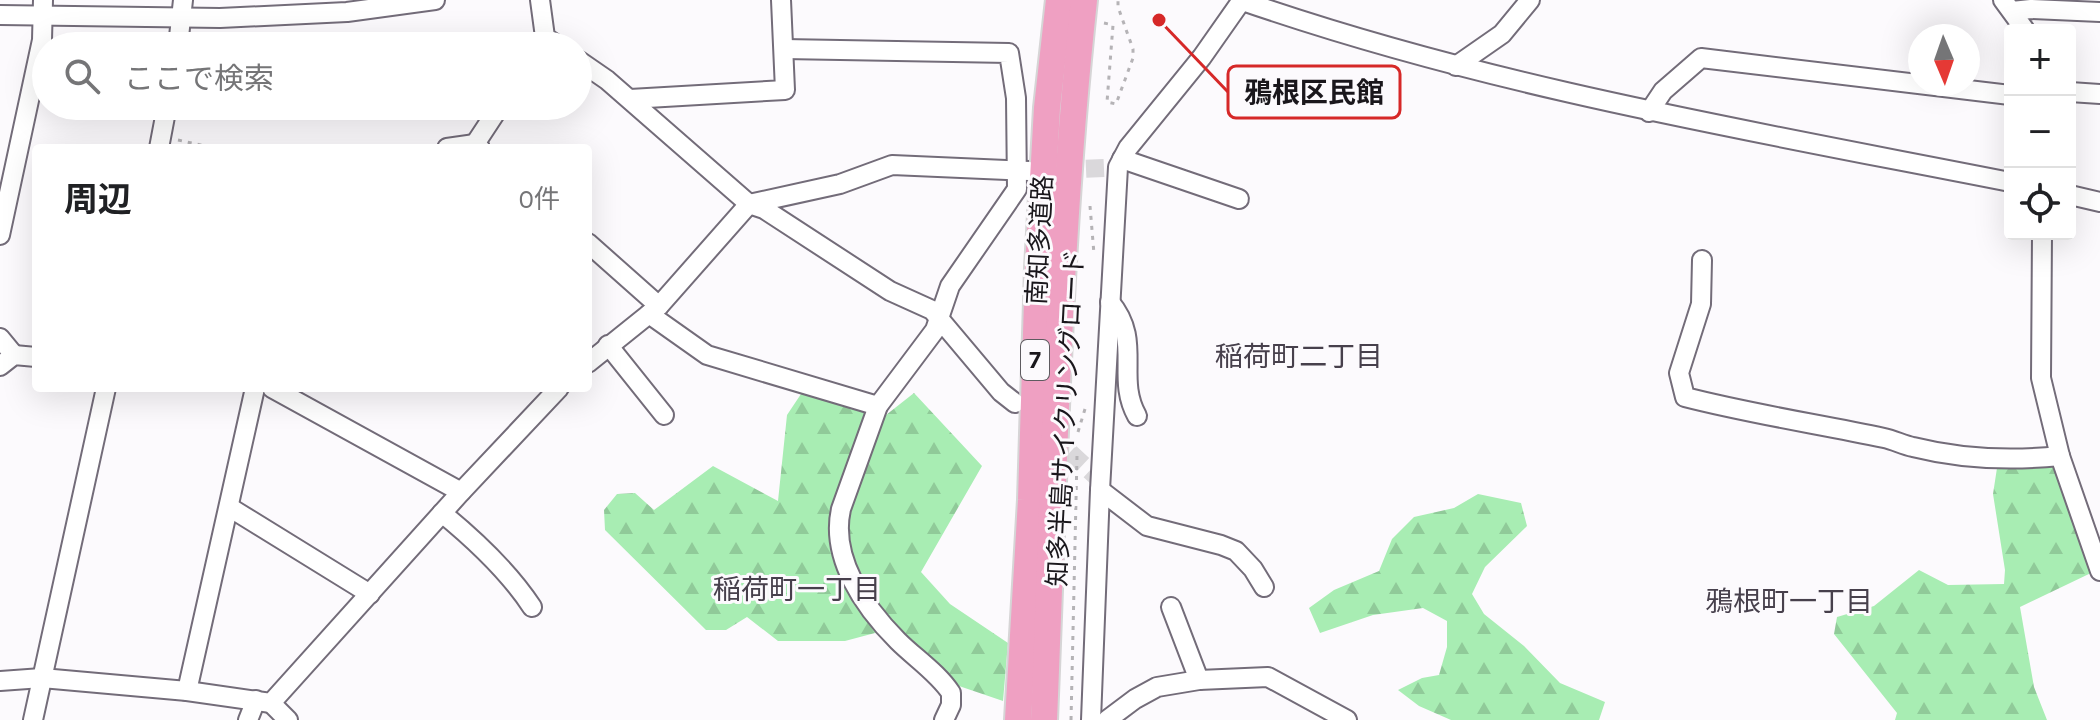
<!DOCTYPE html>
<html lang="ja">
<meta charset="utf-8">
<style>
body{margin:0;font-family:Karla,"Noto Sans JP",sans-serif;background:#f2f2f2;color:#202124}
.controls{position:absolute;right:24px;top:24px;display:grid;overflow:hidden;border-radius:8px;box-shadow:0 8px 32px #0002}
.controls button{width:72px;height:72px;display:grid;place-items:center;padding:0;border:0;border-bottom:2px solid #e0e0e0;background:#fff;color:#202124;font:40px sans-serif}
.compass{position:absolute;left:1908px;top:24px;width:72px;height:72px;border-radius:50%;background:#fff;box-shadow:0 8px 32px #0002;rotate:178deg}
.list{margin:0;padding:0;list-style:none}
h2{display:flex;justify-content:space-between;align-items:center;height:104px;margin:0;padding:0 32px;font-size:34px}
h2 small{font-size:26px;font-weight:400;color:#757577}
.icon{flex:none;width:44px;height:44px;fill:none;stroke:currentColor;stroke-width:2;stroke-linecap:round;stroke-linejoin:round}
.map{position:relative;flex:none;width:2100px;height:720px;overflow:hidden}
.search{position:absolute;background:#fff;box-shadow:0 8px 32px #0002;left:32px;top:32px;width:560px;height:88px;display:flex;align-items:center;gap:20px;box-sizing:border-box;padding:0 28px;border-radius:44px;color:#757577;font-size:30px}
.panel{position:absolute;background:#fff;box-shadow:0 8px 32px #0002;left:32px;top:144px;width:560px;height:248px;border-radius:8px}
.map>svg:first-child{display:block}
.forest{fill:url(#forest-firs)}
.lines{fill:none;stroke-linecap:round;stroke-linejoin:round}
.minor-tunnel{stroke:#dad8db;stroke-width:18;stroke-dasharray:18 9;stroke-linecap:butt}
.minor-casing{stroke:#736c79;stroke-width:22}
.highway-casing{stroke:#d6d5d6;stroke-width:30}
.path{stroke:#b5b3b6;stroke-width:3;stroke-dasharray:4 6;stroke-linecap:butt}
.minor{stroke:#fff;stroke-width:18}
.highway{stroke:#efa0c2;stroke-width:26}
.labels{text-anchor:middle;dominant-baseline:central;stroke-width:6;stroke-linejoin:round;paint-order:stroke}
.shield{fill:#fcfafd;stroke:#5e5b60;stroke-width:2}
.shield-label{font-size:24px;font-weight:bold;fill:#1a171c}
.street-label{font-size:26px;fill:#1a171c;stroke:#fcfafd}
.neighbourhood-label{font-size:28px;fill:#47404c;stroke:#fcfafd}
.leader{fill:none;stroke:#d62828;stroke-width:3}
.callout-dot{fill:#d62828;stroke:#fcfafd;stroke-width:3}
.callout{fill:#fcfafd;stroke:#d62828;stroke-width:3}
.callout-label{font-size:28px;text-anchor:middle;font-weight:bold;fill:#1a171c}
</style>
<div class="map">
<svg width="2100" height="720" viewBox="0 0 2100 720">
<defs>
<pattern id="forest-firs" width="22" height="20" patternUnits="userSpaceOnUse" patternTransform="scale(2)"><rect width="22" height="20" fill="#a8edb3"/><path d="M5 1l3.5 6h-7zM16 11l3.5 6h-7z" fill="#90ca99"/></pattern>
</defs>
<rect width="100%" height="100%" fill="#fcfafd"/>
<g class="forest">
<path d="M803,391L886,415L914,393L982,466L921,572L950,604L1008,643L1003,701L959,686L886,622L875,633L845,641H778L747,617L726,630H706L605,530L604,510L617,494L635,493L654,510L713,466L778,501L787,415Z"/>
<path d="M2053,461L2091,573L2020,607L2034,687L2047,720H1895L1897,713L1834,634L1837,617L1874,606L1919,570L1948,585L2004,584L2005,570L1993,494L1997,468L2025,467Z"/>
<path d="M1478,494L1521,503L1527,526L1485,567L1472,594L1484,614L1524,646L1560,683L1605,702L1599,720H1451L1419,706L1398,690L1422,678L1439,675L1447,647V621L1423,608L1373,615L1320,633L1309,608L1334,590L1379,571L1392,539L1414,517L1454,508Z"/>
</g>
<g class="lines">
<g class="minor-tunnel">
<path d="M1059,170L1104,168"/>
<path d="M1050,434L1101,481"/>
</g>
<defs>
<g id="minor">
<path d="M540,0L545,37L558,46"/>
<path d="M1240,0C1490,87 1751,131 2010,182"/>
<path d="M2003,0L2025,30"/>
<path d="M2012,11L2031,9L2100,12"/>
<path d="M0,15L220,18L347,12L435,0"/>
<path d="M178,46L183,0"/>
<path d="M784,49L1009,53L1016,98L1017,189L950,286L935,330L878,406L841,509C830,558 864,607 898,641C915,658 938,673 951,693V705L944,720"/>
<path d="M578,60L607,80L749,204L764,209L890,291L932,310L1001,392L1015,403"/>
<path d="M1456,66L1502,34L1530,0"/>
<path d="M2070,92L2100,94"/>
<path d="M630,99L785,90L781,0"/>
<path d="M1649,112L1663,91L1701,58L2010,95"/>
<path d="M475,144L500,106"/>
<path d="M159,148L167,106"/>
<path d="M447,148L475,144L480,148"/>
<path d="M1122,159L1239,199"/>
<path d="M2070,195L2100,202"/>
<path d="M2042,234L2041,378L2060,456L2100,571"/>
<path d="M0,235L42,40L43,0"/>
<path d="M588,243L659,306"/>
<path d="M1702,260L1701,304L1679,373L1685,397C1751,414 1818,424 1884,438C1894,440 1903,445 1913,447C1961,459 2011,461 2060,456"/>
<path d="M1110,302C1143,341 1115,377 1137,416"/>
<path d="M649,314L707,355L878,406"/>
<path d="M0,338L14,355"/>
<path d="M608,345L664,415"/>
<path d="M588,363L659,306L749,204L840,184L892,165L1029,171"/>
<path d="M0,366L14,355L36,357"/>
<path d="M272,388L461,492"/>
<path d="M1100,490L1147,526L1221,545L1236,551L1253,569L1264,587"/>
<path d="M229,507L370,594"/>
<path d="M442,513C475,540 509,572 532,607"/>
<path d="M1171,607L1199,680"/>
<path d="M0,681L42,678L187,691L271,703L461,492L559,388"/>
<path d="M187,691L255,388"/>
<path d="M271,703L288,720"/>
<path d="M33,720L106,388"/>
<path d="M248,720L256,700"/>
<path d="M1091,720L1100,490L1118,167L1128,148L1202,57L1242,0"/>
<path d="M1107,720L1135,699L1157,687L1199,680L1268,677L1347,720"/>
</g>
<g id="highway">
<path d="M1018,720L1031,500L1038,268L1047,108L1059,0"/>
<path d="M1044,720C1054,480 1058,239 1084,0"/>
</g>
</defs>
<use href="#minor" class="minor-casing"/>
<use href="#highway" class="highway-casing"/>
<g class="path">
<path d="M1104,23L1113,25L1107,102L1116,104L1133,58V49L1118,7V0"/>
<path d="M178,140L214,148"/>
<path d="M1090,206L1094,254"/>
<path d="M1078,432L1085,409"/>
<path d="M1071,720L1077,456"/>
</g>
<use href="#minor" class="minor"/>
<use href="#highway" class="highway"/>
</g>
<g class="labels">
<rect class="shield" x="1021" y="340" width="28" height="40" rx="6"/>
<g class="shield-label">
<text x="1035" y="360">7</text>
</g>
<g class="street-label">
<text transform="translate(1040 240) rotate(-87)">南知多道路</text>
<text transform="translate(1066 418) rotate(-87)">知多半島サイクリングロード</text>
</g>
<g class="neighbourhood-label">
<text x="1299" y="356">稲荷町二丁目</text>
<text x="797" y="589">稲荷町一丁目</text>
<text x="1789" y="601">鴉根町一丁目</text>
</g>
</g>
<path class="leader" d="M1159 20L1228 92"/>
<circle class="callout-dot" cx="1159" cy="20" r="8"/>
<rect class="callout" x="1228" y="66" width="172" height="52" rx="8"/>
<g class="callout-label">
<text x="1314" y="102">鴉根区民館</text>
</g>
</svg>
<div class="controls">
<button>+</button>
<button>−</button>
<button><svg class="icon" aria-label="locate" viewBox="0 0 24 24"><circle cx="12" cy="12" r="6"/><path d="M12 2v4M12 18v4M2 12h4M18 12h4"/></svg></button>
</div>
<svg class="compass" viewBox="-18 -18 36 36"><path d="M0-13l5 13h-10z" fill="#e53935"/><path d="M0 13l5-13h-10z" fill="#757577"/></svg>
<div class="search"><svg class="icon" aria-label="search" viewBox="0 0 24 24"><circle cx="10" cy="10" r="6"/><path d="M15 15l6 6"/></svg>ここで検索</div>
<section class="panel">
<h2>周辺<small>0件</small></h2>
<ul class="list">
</ul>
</section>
</div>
